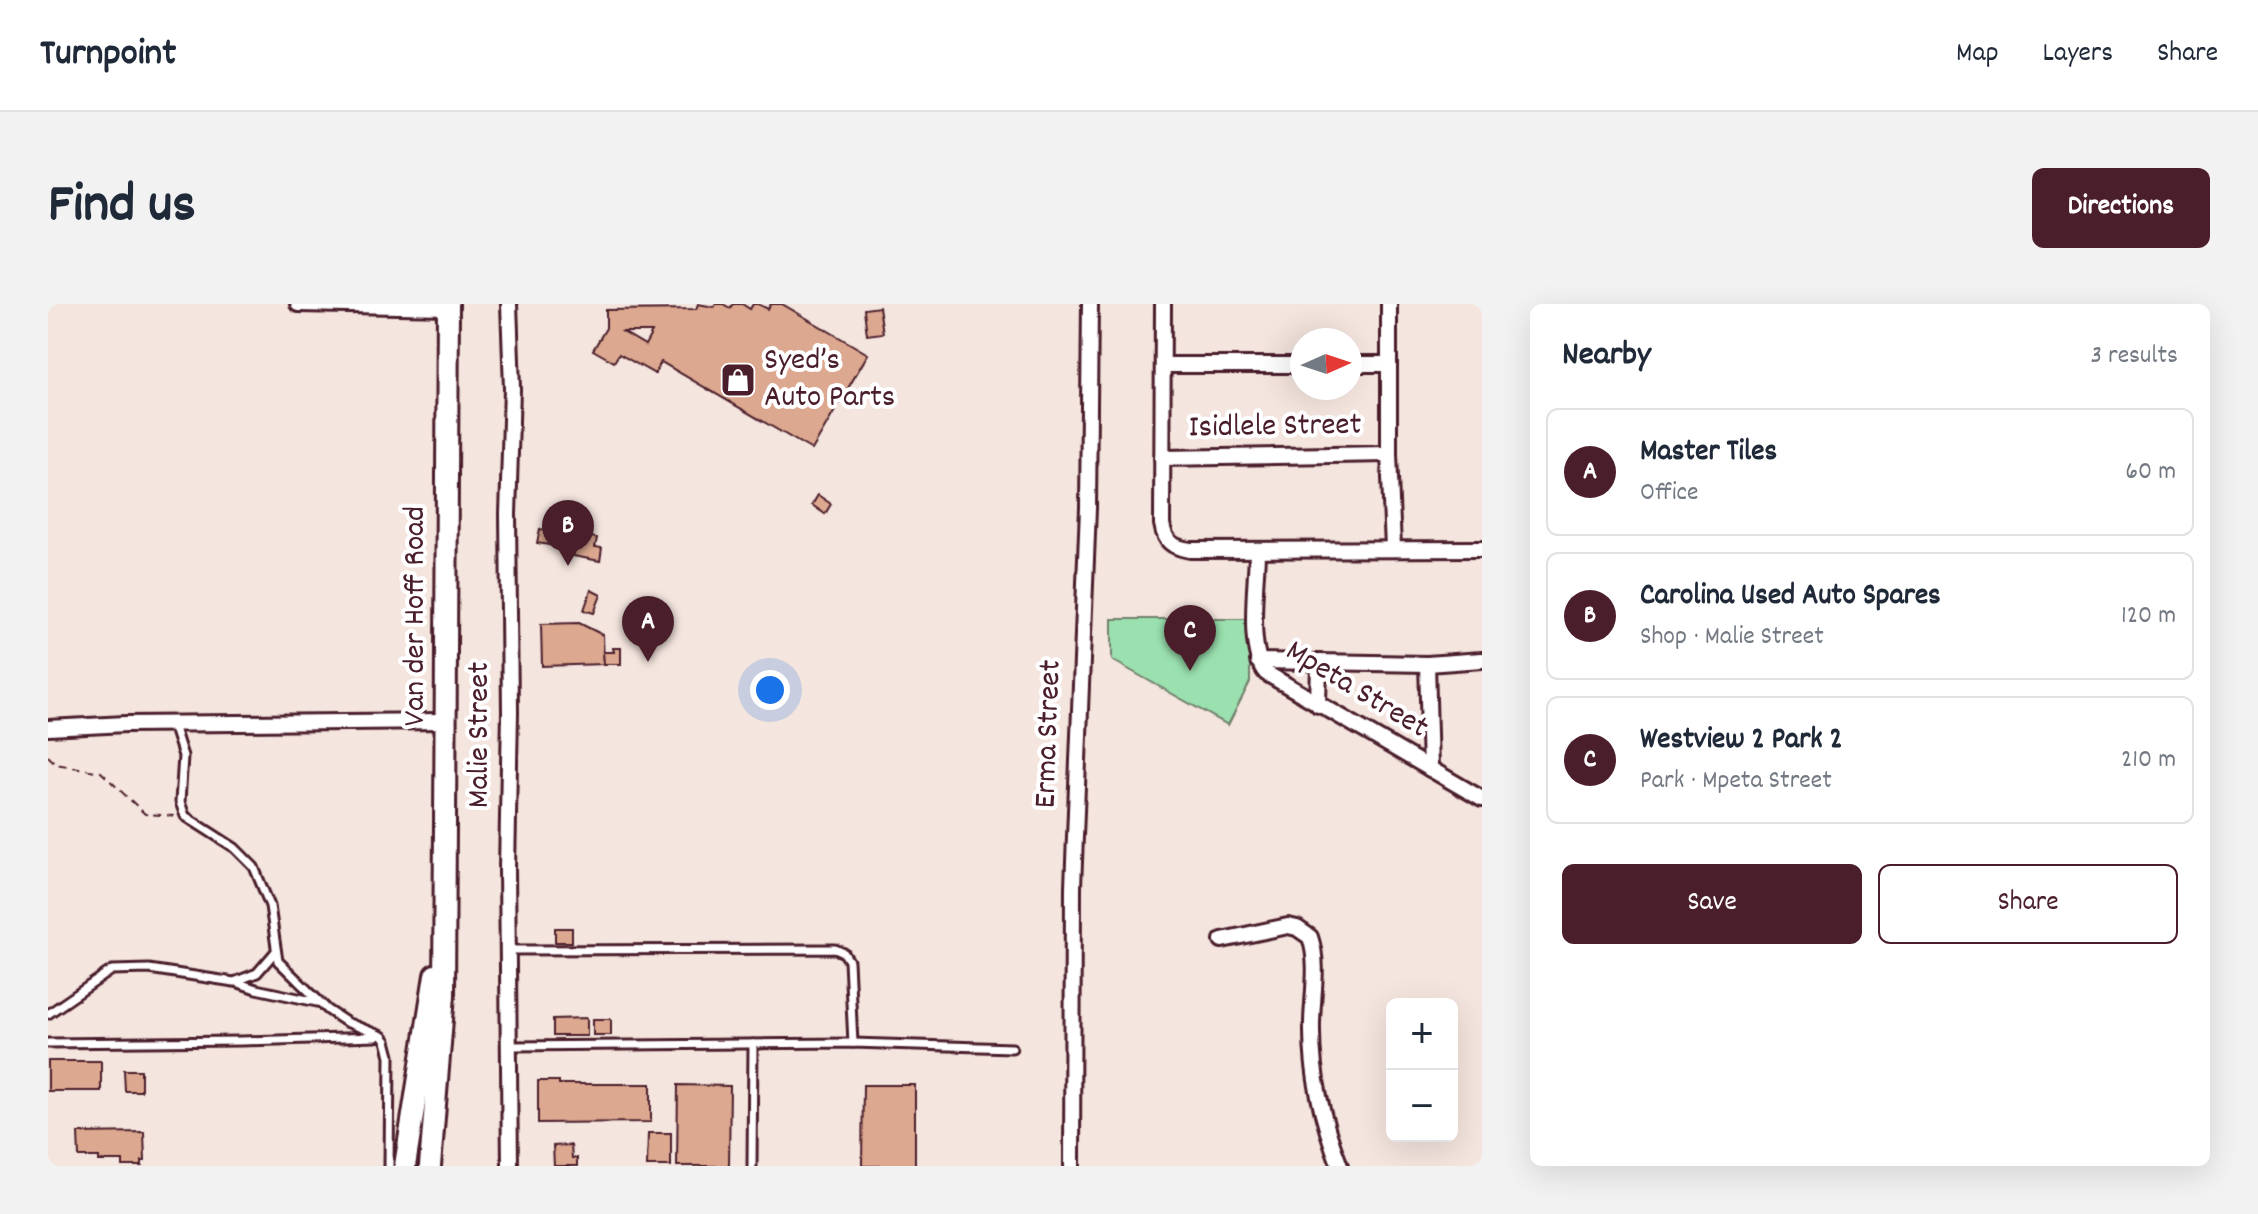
<!DOCTYPE html>
<meta charset="utf-8">
<style>
body{margin:0;font-family:Dekko,sans-serif;background:#f2f2f3;color:#1f2937}
.controls{position:absolute;right:24px;bottom:24px;display:grid;overflow:hidden;border-radius:12px;box-shadow:0 8px 32px #0002}
.controls button{width:72px;height:72px;display:grid;place-items:center;padding:0;border:0;border-bottom:2px solid #e0e1e3;background:#fff;color:#1f2937;font:40px sans-serif}
.compass{position:absolute;left:1242px;top:24px;width:72px;height:72px;border-radius:50%;background:#fff;box-shadow:0 8px 32px #0002;rotate:87deg}
.you{position:absolute;left:722px;top:386px;width:28px;height:28px;margin:-20px;border:6px solid #fff;border-radius:50%;background:#1a73e8;box-shadow:0 0 0 12px #1a73e833}
.badge{display:grid;place-items:center;width:52px;height:52px;border-radius:50%;background:#4a1f2b;color:#fff;font-size:26px;font-weight:700}
.pin{position:absolute;translate:-50% -66px;filter:drop-shadow(0 2px 4px #0008)}
.pin::after{content:'';position:absolute;top:42px;width:28px;height:24px;background:inherit;clip-path:polygon(0 0,100% 0,50% 100%)}
.list{margin:0;padding:0;list-style:none}
h2{display:flex;justify-content:space-between;align-items:center;height:104px;margin:0;padding:0 32px;font-size:34px}
h2 small{font-size:26px;font-weight:400;color:#747a83}
.list li{display:grid;grid-template-columns:52px 1fr auto;gap:24px;align-items:center;box-sizing:border-box;height:128px;margin:0 16px 16px;padding:0 16px;border:2px solid #e0e1e3;border-radius:12px}
.list b{display:block;font-size:30px;white-space:nowrap}
.list p{margin:0;font-size:26px;white-space:nowrap;color:#747a83}
.list em{font-size:26px;font-style:normal;color:#747a83}
.actions{display:flex;gap:16px;padding:24px 32px}
.actions a{flex:1;padding:18px 0;border:2px solid #4a1f2b;border-radius:12px;text-align:center;font-size:28px;color:#4a1f2b}
.actions .main{background:#4a1f2b;color:#fff}
.map{position:relative;flex:none;width:1434px;height:862px;overflow:hidden;border-radius:12px}
header{display:flex;align-items:center;gap:48px;box-sizing:border-box;height:112px;padding:0 40px;background:#fff;border-bottom:2px solid #e0e1e3}
header strong{font-size:38px}
nav{display:flex;gap:44px;margin-inline-start:auto;font-size:28px}
.intro{display:flex;align-items:center;justify-content:space-between;box-sizing:border-box;height:192px;padding:0 48px}
h1{margin:0;font-size:56px}
.button{padding:20px 36px;border-radius:12px;background:#4a1f2b;color:#fff;font-size:28px;font-weight:700}
main{display:flex;gap:48px;padding:0 48px}
aside{flex:1;background:#fff;border-radius:12px;box-shadow:0 8px 32px #0002}
.map>svg:first-child{display:block}
.green{fill:#9ae1af;stroke:#72806d;stroke-width:2}
.building{fill:#dca890;stroke:#4a1f2b;stroke-width:2;fill-rule:evenodd}
.lines{fill:none;stroke-linecap:round;stroke-linejoin:round}
.lane-casing{stroke:#4a1f2b;stroke-width:13}
.street-casing{stroke:#4a1f2b;stroke-width:20}
.secondary-casing{stroke:#4a1f2b;stroke-width:26}
.path{stroke:#4a1f2b;stroke-width:2;stroke-dasharray:8 6;stroke-linecap:butt}
.lane{stroke:#fff;stroke-width:7}
.street{stroke:#fff;stroke-width:14}
.secondary{stroke:#fff;stroke-width:20}
.labels{text-anchor:middle;dominant-baseline:central;stroke-width:8;stroke-linejoin:round;paint-order:stroke}
.poi-label{font-size:32px;fill:#4a1f2b;stroke:#fff;text-anchor:start}
.street-label{font-size:32px;fill:#4a1f2b;stroke:#fff}
</style>
<header>
<strong>Turnpoint</strong>
<nav><a>Map</a><a>Layers</a><a>Share</a></nav>
</header>
<div class="intro"><h1>Find us</h1><a class="button">Directions</a></div>
<main>
<div class="map">
<svg width="1434" height="862" viewBox="0 0 1434 862">
<rect width="100%" height="100%" fill="#f4e5de"/>
<filter id="ink" filterUnits="userSpaceOnUse"><feTurbulence type="fractalNoise" baseFrequency=".0125" numOctaves="2"/><feDisplacementMap in="SourceGraphic" scale="16" xChannelSelector="R" yChannelSelector="G"/><feConvolveMatrix kernelMatrix="1 2 1 2 8 2 1 2 1" color-interpolation-filters="sRGB"/></filter>
<g filter="url(#ink)">
<path class="green" d="M1064,315H1202V378L1180,421L1064,356Z"/>
<g class="building">
<path d="M650,0L666,3L668,0H675L682,4L685,0H694L702,5L705,0H710L720,5L723,0H734L820,50L764,146L613,58L607,70L571,50L566,58L545,46L558,24V6L648,5ZM575,28H604L597,41Z"/>
<path d="M831,3L835,29L819,31L816,5Z"/>
<path d="M770,191L783,200L777,210L764,201Z"/>
<path d="M492,225L504,227L502,241L489,239Z"/>
<path d="M529,231L549,234L547,243L554,244L552,257L525,252Z"/>
<path d="M543,286L553,291L546,309L536,306Z"/>
<path d="M531,319L555,331L556,360L494,362L493,320Z"/>
<path d="M565,344H573V360H556L555,348H566Z"/>
<rect x="507" y="624" width="17" height="14"/>
<path d="M539,714V732H505V715Z"/>
<rect x="545" y="715" width="18" height="16"/>
<rect x="0" y="757" width="53" height="30"/>
<path d="M76,766H93V787H77Z"/>
<path d="M490,777H511V780H603V818L490,819Z"/>
<path d="M630,781L682,782L681,862H629Z"/>
<path d="M815,781H867V862H814Z"/>
<path d="M96,828L97,857H94V862H75V857H51V853H31L30,829Z"/>
<path d="M600,829H623V862H599Z"/>
<path d="M523,841L524,854H529V862H506L505,842Z"/>
</g>
<g class="lines">
<defs>
<g id="lane">
<path d="M125,421L135,452L132,498L137,512L187,544L206,563L222,602L230,657L280,706L298,718L334,732L338,737L342,752L341,862"/>
<path d="M460,646L787,645L796,649L801,657L805,739"/>
<path d="M188,678L208,685L269,698"/>
<path d="M0,710L64,666L101,665L186,678L209,669L228,647"/>
<path d="M0,739L194,737L328,733"/>
<path d="M461,742L805,739L964,744"/>
<path d="M704,862L705,740"/>
</g>
<g id="street">
<path d="M250,0L400,3"/>
<path d="M461,0L464,85L460,210L462,408L459,565L462,862"/>
<path d="M1115,0L1114,220C1117,238 1124,243 1142,246L1434,245"/>
<path d="M1341,0V150L1345,244"/>
<path d="M1302,60H1341"/>
<path d="M1115,61H1254"/>
<path d="M1114,154L1341,150"/>
<path d="M1209,246C1209,277 1198,346 1218,369L1434,495"/>
<path d="M1210,357L1379,360L1434,356"/>
<path d="M1379,360L1382,465"/>
<path d="M1270,401L1271,358"/>
<path d="M0,424L78,420L398,417"/>
<path d="M1174,636L1240,622L1249,624L1262,633C1272,662 1263,697 1264,727C1264,774 1275,819 1292,862"/>
<path d="M1024,862L1025,583L1040,204L1042,0"/>
</g>
<g id="secondary">
<path d="M357,862L387,671"/>
<path d="M382,862L396,691L400,0"/>
</g>
</defs>
<use href="#lane" class="lane-casing"/>
<use href="#street" class="street-casing"/>
<use href="#secondary" class="secondary-casing"/>
<path class="path" d="M0,452L8,460L53,468L97,510L126,512"/>
<use href="#lane" class="lane"/>
<use href="#street" class="street"/>
<use href="#secondary" class="secondary"/>
</g>
</g>
<defs>
<symbol id="shop-square" viewBox="-11 -11 22 22"><rect x="-9" y="-9" width="18" height="18" rx="4" fill="#4a1f2b" stroke="#fff"/><path d="M-5-2.5h2.3a2.7 3.5 0 0 1 5.4 0H5L5.5 6h-11ZM-1.5-2.5h3a1.5 2.3 0 0 0-3 0Z" fill="#fff"/></symbol>
</defs>
<g fill-rule="evenodd">
<use href="#shop-square" x="670" y="56" width="40" height="40"/>
</g>
<g class="labels">
<g class="poi-label">
<text x="716" y="58">Syed’s<tspan x="716" dy="37">Auto Parts</tspan></text>
</g>
<g class="street-label">
<text transform="translate(1227 124) rotate(-1)">Isidlele Street</text>
<text transform="translate(369 312) rotate(-90)">Van der Hoff Road</text>
<text transform="translate(1308 387) rotate(31)">Mpeta Street</text>
<text transform="translate(1002 430) rotate(-88)">Erma Street</text>
<text transform="translate(433 431) rotate(-90)">Malie Street</text>
</g>
</g>
</svg>
<div class="controls">
<button>+</button>
<button>−</button>
</div>
<svg class="compass" viewBox="-18 -18 36 36"><path d="M0-13l5 13h-10z" fill="#e53935"/><path d="M0 13l5-13h-10z" fill="#747a83"/></svg>
<div class="you"></div>
<div class="pin badge" style="left:600px;top:358px">A</div>
<div class="pin badge" style="left:520px;top:262px">B</div>
<div class="pin badge" style="left:1142px;top:367px">C</div>
</div>
<aside>
<h2>Nearby<small>3 results</small></h2>
<ul class="list">
<li><span class="badge">A</span><div><b>Master Tiles</b><p>Office</p></div><em>60 m</em></li>
<li><span class="badge">B</span><div><b>Carolina Used Auto Spares</b><p>Shop · Malie Street</p></div><em>120 m</em></li>
<li><span class="badge">C</span><div><b>Westview 2 Park 2</b><p>Park · Mpeta Street</p></div><em>210 m</em></li>
</ul>
<div class="actions"><a class="main">Save</a><a>Share</a></div>
</aside>
</main>
